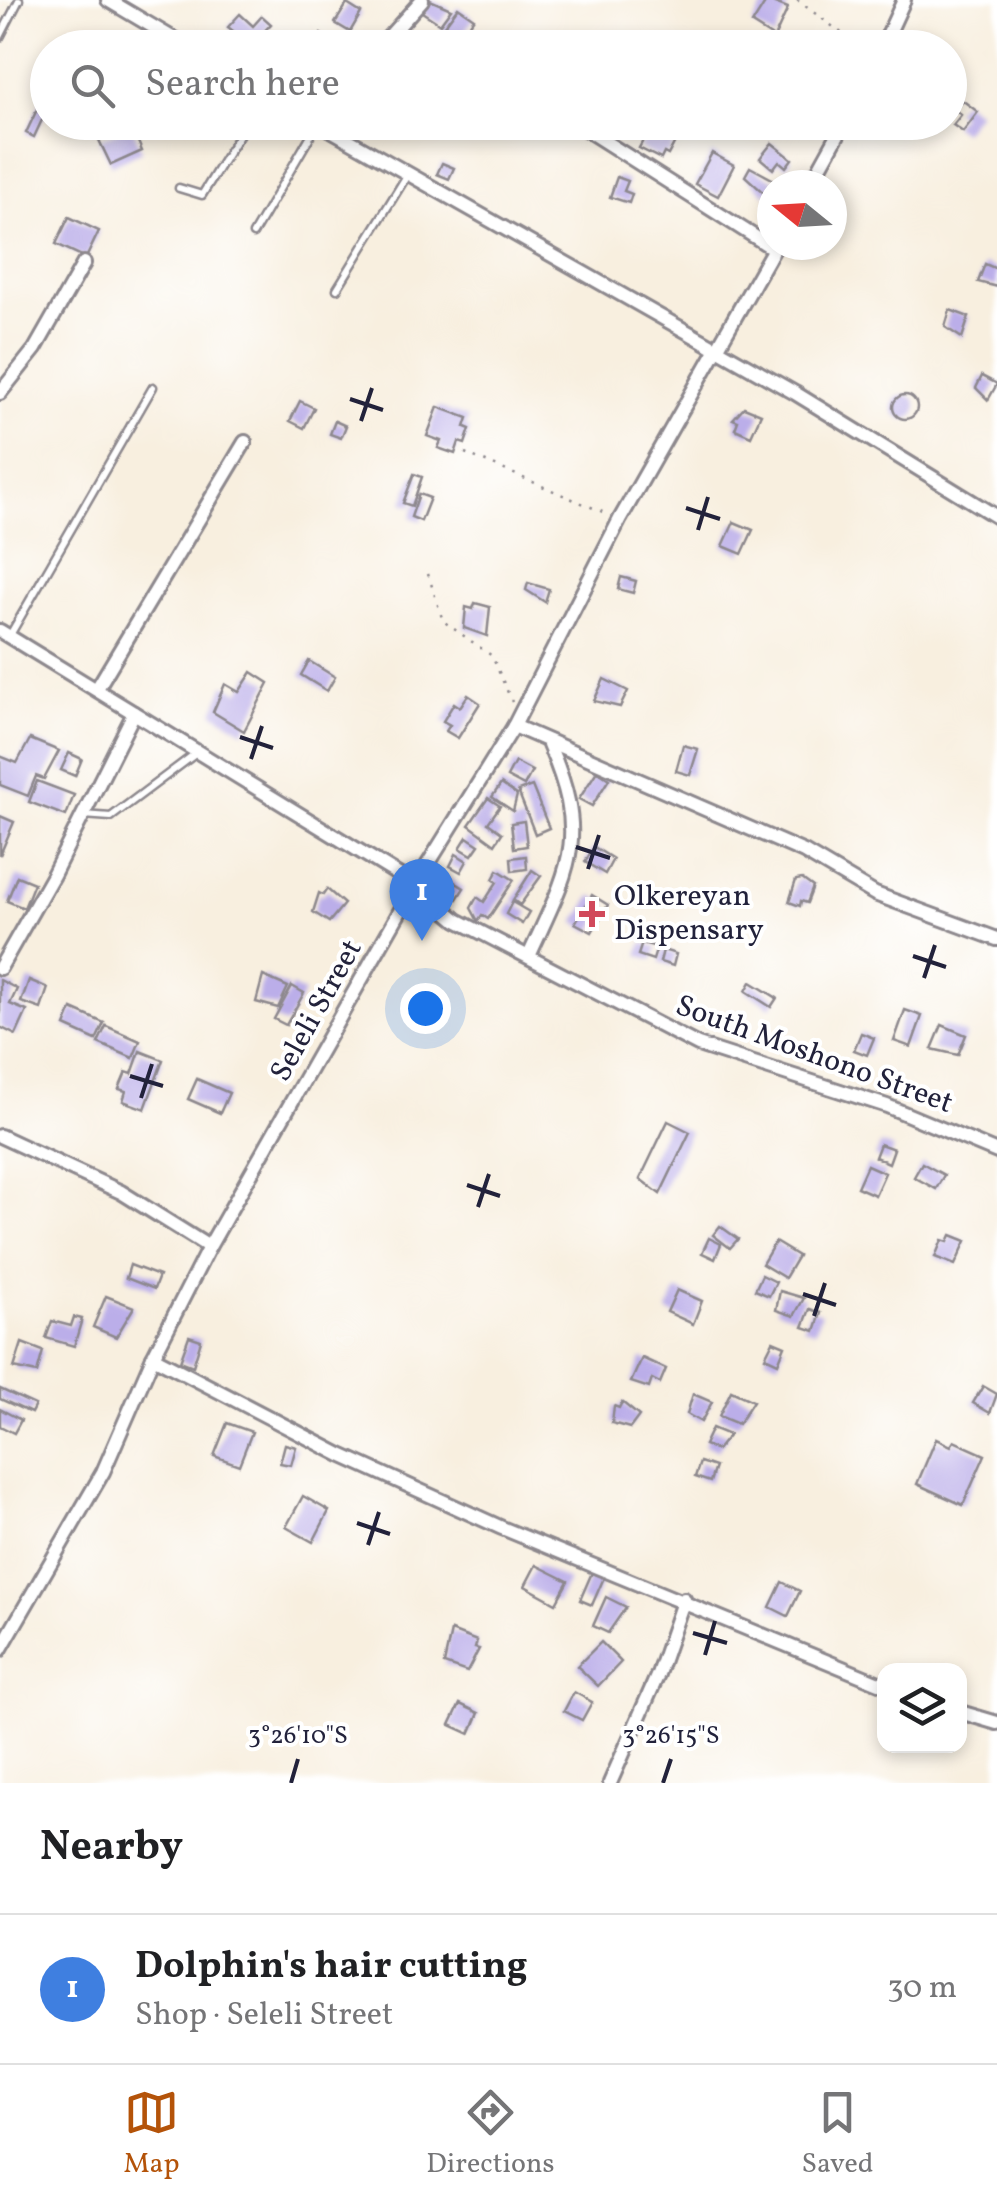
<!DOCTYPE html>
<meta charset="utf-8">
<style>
body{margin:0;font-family:Vollkorn,serif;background:#f2f2f2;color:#202124}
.controls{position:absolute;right:30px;bottom:30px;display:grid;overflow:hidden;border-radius:20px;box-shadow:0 5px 15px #0003}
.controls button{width:90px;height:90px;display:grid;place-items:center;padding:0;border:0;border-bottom:2px solid #e0e0e0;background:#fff;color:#202124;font:50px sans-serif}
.compass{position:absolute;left:757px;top:170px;width:90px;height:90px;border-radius:50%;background:#fff;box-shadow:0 5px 15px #0003;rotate:288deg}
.you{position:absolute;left:425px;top:1008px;width:35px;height:35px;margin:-25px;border:8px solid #fff;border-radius:50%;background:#1a73e8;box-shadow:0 0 0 15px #1a73e833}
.badge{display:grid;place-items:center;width:65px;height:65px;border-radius:50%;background:#b45309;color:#fff;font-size:32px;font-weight:700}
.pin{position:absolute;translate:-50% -82px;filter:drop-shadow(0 2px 5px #0008)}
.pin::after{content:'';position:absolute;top:52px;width:35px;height:30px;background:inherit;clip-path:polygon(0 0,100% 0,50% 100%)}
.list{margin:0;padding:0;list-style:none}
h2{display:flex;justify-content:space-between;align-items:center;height:130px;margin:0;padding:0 40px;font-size:42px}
h2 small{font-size:32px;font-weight:400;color:#757577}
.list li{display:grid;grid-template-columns:65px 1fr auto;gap:30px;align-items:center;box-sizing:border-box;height:150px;padding:0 40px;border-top:2px solid #e0e0e0}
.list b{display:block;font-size:38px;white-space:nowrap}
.list p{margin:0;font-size:32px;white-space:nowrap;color:#757577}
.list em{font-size:32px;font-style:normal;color:#757577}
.icon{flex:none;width:55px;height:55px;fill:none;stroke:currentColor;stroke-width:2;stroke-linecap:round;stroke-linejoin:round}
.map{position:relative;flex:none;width:997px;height:1783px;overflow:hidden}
.search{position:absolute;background:#fff;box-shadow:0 5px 15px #0003;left:30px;right:30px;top:30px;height:110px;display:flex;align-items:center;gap:25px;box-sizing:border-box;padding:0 35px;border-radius:55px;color:#757577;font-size:38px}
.sheet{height:280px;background:#fff}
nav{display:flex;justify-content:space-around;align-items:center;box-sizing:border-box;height:140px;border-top:2px solid #e0e0e0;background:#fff;font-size:28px;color:#757577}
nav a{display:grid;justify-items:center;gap:5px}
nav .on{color:#b45309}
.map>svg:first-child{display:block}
.building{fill:#bbaee9}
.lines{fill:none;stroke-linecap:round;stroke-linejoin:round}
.lane-casing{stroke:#8d888d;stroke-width:11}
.street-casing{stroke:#8d888d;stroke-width:18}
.path{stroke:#8d888d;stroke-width:2.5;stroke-dasharray:2.5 8;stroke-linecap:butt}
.lane{stroke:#fff;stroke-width:6}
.street{stroke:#fff;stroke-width:12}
.ticks{fill:none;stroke:#22223b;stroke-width:4}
.poi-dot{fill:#d1495b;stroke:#fff;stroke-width:4}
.labels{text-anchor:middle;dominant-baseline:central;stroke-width:8;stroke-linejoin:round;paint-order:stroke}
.poi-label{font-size:30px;fill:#22223b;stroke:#fff;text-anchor:start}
.street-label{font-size:30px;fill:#22223b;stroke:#fff}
.ticks-label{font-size:25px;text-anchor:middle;fill:#22223b;stroke:#fff;stroke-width:8;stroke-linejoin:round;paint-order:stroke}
</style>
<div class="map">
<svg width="997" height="1783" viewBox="0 0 997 1783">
<rect width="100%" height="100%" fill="#fff"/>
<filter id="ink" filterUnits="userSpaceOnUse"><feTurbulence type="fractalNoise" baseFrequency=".01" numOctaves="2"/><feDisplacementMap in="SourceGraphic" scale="20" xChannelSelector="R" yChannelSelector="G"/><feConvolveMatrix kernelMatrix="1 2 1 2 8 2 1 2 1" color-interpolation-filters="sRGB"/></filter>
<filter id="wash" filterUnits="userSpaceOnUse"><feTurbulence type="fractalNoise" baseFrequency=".0048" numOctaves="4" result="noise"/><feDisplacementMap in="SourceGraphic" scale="40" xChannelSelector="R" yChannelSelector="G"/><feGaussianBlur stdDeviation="2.25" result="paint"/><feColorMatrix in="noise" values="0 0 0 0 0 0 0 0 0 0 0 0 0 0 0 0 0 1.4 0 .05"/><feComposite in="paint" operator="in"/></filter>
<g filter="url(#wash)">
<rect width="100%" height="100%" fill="#f8efdf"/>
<g id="blocks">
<g class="building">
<path d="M430,0L451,9L440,24L422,12Z"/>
<path d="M767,0L788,8L774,38L752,24Z"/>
<path d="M347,4L361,13L350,32L335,23Z"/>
<path d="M458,7L474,18L460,37L453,32L450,36L441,30Z"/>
<path d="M240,14L253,26L262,16L271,24L251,45L228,27Z"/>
<path d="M321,34L346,48H314Z"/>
<path d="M48,86V107L34,137L26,133Z"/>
<path d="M962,100L978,112L963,132L953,125L961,115L955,110Z"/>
<path d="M459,122H489L482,136L456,129Z"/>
<path d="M639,122L677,126L674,131L679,134L668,155L664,153L661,159L639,148L645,137L640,135L645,126Z"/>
<path d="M131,125L142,151L111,165L99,140Z"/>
<path d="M772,143L792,159L786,167L779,161L773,169L760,158Z"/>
<path d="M712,153L734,165L718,196L695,184Z"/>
<path d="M442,163L454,168L449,179L437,174Z"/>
<path d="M750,167L774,180L766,195L745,176Z"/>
<path d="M617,177L628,181L624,191L632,194L629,203L610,197Z"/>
<path d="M69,217L99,231L86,258L56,244Z"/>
<path d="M985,264L997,269V287L978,282Z"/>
<path d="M950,310L969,317L962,338L945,327Z"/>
<path d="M982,376L997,384L988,400L976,388Z"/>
<circle cx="905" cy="407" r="12"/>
<path d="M300,401L314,408L304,428L290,421Z"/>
<path d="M438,407L468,418L465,427L470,429L465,444L459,442L455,454L438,448L441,441L427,436Z"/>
<path d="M744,407L761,414L751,436L735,429L738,421L733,419Z"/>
<path d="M335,421L346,426L341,438L330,434Z"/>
<path d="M414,474L422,477L412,506L403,503Z"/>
<path d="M419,494L430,498L421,521L411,517Z"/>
<path d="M734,522L753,530L742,554L723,546Z"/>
<path d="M621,577L636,581L633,593L618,589Z"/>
<path d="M528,583L549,589L545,602L526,590Z"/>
<path d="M475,603L490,607L487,636L464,628L466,607L473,609Z"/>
<path d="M309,661L335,677L327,691L301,675Z"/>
<path d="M252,672L269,683L244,731L213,712L225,684L239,692Z"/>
<path d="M604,679L628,691L620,707L594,701Z"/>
<path d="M468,695L480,703L458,738L446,731L450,725L443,721L454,703L460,707Z"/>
<path d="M30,739L59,751L44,779L36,776L28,796L0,785V756L17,763Z"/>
<path d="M683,745L698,749L690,775L676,771Z"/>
<path d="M69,753L82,759L75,776L61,770Z"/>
<path d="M515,762L532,771L524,786L507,777Z"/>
<path d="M597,771L609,779L592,806L579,799Z"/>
<path d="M37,781L74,795L66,816L29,802Z"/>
<path d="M501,784L517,795L513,811L492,797Z"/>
<path d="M532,786L549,828L535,834L518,791Z"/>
<path d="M488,798L500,806L488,823L502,833L495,844L469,825Z"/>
<path d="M0,816L14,822L0,855Z"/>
<path d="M524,821L527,846L514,848L511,823Z"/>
<path d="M467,837L479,845L472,855L460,848Z"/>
<path d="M594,847L613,859L605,874L585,862Z"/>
<path d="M456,854L467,861L461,872L450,866Z"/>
<path d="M526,856L527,869L512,871L511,858Z"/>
<path d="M498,870L514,880L488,919L482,915L478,921L471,908L477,897L484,902L497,882L493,879Z"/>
<path d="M532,870L541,876L520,905L513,900Z"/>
<path d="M17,876L34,883L24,908L7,901Z"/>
<path d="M445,876L464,888L457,899L438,886Z"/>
<path d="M802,879L813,887L807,903L801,901L800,906L789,902L796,880Z"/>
<path d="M327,889L344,904L329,922L313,912L319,893L323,895Z"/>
<path d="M592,895L608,905L592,932L575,923Z"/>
<path d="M512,902L529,912L522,924L506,914Z"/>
<path d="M642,943L657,947L653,960L638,955Z"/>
<path d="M663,950L676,954L673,966L660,962Z"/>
<path d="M263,976L288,987L278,1008L256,1002Z"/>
<path d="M0,980L17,989L10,1004L27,1011L16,1035L0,1027Z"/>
<path d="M29,980L48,988L41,1009L21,1002Z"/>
<path d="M751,982L777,998L771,1007L746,991Z"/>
<path d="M292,986L304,993L286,1025L274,1019Z"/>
<path d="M72,1009L104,1023L96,1040L65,1026Z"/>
<path d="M905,1010L922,1016L911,1047L894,1041Z"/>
<path d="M942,1025L966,1035L958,1055L932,1049Z"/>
<path d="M106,1026L140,1041L133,1058L98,1043Z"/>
<path d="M861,1033L874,1038L867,1055L854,1050Z"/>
<path d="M140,1051L163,1060L145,1109L123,1101L126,1091L119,1089L126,1072L132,1074Z"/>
<path d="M197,1079L229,1093L220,1113L188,1099Z"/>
<path d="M668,1121L690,1132L660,1194L640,1179Z"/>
<path d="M880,1144L894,1149L889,1163L875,1157Z"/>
<path d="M922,1163L944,1175L936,1189L914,1177Z"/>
<path d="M867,1165L885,1173L875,1195L857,1187Z"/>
<path d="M720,1226L738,1239L730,1248L713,1235Z"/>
<path d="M951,1235L966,1241L955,1265L935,1257L942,1240L948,1242Z"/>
<path d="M709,1238L721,1244L715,1259L702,1253Z"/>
<path d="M775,1242L798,1256L785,1278L762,1264Z"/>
<path d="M130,1265L159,1276L154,1289L126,1278Z"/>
<path d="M762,1275L776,1282L769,1296L755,1290Z"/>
<path d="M677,1290L702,1301L693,1324L667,1312Z"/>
<path d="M780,1291L804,1298L794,1316L776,1310Z"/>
<path d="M106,1296L134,1307L116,1337L93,1327Z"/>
<path d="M810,1309L821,1313L815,1331L803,1327Z"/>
<path d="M74,1317L82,1319L74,1346L46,1338L52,1321L71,1326Z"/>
<path d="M189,1336L201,1340L193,1366L180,1361Z"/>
<path d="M773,1341L785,1346L778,1363L765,1357Z"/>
<path d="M22,1343L43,1351L37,1373L14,1368Z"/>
<path d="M642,1358L666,1369L660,1383L652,1379L649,1388L631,1382Z"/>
<path d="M983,1386L997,1394L990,1413L973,1403Z"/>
<path d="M0,1389L35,1405L31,1413L0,1399Z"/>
<path d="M731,1391L753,1401L738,1424L719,1416Z"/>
<path d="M693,1394L712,1402L701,1422L687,1414Z"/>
<path d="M622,1402L639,1416L630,1428L612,1423L614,1406L619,1408Z"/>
<path d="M0,1409L21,1420L14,1433L0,1426Z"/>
<path d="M227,1423L252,1432L239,1465L214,1456Z"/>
<path d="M712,1428L729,1435L717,1450L704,1445Z"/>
<path d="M936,1439L951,1446L954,1441L985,1455L963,1505L917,1484Z"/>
<path d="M285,1444L296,1447L291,1465L280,1463Z"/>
<path d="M700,1462L715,1467L710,1482L695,1477Z"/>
<path d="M303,1496L329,1511L313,1542L286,1527Z"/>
<path d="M536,1565L568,1581L556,1603L525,1586Z"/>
<path d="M594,1568L606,1573L592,1605L580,1600Z"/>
<path d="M782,1582L800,1591L788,1616L770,1607Z"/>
<path d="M606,1597L626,1607L608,1633L593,1626Z"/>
<path d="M451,1631L477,1641L475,1648L479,1649L467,1672L444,1664Z"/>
<path d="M601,1642L621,1662L598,1686L577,1666Z"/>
<path d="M574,1692L592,1702L582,1720L564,1711Z"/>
<path d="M460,1704L479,1713L470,1734L450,1725Z"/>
</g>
</g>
</g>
<g filter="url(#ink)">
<use href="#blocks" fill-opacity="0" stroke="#8d888d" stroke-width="2.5"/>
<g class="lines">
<defs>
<g id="lane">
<path d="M0,37L19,0"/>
<path d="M179,188L202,195L247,122"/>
<path d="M253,234L318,123"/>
<path d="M337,289L406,177"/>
<path d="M10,635L153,387"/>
<path d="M83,815L111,817L195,754"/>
</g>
<g id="street">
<path d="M108,0L189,48"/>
<path d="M379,48L422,0"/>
<path d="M882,48L904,0"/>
<path d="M317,122L795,393L997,517"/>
<path d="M574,122L774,249"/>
<path d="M810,185L845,122"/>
<path d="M0,393L35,349L84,263"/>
<path d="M0,631L415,885L457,920L698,1045L887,1106L997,1152"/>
<path d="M98,687L245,442"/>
<path d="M514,726L804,852L875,894L997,939"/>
<path d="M529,956C569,868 590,839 549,745"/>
<path d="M0,968L53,875L134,713"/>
<path d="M0,1136L121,1192L209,1247"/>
<path d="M153,1357L341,1455L502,1528L884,1685"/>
<path d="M0,1650L103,1472L153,1357L209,1247L415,885L514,726L620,519L776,245"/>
<path d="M960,1712L997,1723"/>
<path d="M610,1783L658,1674L684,1599"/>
</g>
</defs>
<use href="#lane" class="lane-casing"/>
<use href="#street" class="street-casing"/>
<g class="path">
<path d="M797,0L862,48"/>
<path d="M465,453L605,513"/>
<path d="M428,574L443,621L492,656L512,702"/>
</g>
<use href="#lane" class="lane"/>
<use href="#street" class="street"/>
</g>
</g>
<path class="ticks" d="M350,399L383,410M361,421L372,388M686,508L720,519M698,530L708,497M240,737L273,748M251,759L262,726M576,847L610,858M588,869L599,835M913,956L946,967M924,978L935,945M130,1076L163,1086M141,1098L152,1064M467,1185L500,1196M478,1207L489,1174M803,1294L836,1305M814,1316L825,1283M357,1523L390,1534M368,1545L379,1512M693,1633L727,1643M705,1655L715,1621M291,1783L298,1759M663,1783L671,1759"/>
<path class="poi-dot" d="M587 899h10v10h10v10h-10v10h-10v-10h-10v-10h10z"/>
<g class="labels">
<g class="poi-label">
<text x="614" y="897">Olkereyan<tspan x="614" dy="34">Dispensary</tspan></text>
</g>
<g class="street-label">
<text transform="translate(317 1011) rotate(-61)">Seleli Street</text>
<text transform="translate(814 1055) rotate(20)">South Moshono Street</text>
</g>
</g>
<g class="ticks-label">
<text x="298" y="1743">3°26'10"S</text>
<text x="671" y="1743">3°26'15"S</text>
</g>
</svg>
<div class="controls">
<button><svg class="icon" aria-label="layers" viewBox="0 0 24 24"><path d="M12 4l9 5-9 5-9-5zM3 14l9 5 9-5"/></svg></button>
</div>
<svg class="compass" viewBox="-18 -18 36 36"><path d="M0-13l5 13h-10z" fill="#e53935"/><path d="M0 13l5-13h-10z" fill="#757577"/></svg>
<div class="you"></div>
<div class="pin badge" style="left:422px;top:941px;background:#3f7fe0">1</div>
<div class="search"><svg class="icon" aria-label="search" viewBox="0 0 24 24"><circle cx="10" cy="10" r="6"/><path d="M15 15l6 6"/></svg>Search here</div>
</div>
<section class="sheet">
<h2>Nearby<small></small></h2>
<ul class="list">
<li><span class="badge" style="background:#3f7fe0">1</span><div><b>Dolphin's hair cutting</b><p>Shop · Seleli Street</p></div><em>30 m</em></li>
</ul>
</section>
<nav>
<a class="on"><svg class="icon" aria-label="map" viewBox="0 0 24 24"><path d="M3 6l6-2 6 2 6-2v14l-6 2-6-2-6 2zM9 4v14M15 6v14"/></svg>Map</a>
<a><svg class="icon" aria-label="directions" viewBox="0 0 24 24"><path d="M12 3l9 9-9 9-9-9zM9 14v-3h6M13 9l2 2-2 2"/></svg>Directions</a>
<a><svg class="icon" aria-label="saved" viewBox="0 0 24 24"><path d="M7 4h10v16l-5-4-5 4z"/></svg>Saved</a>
</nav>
